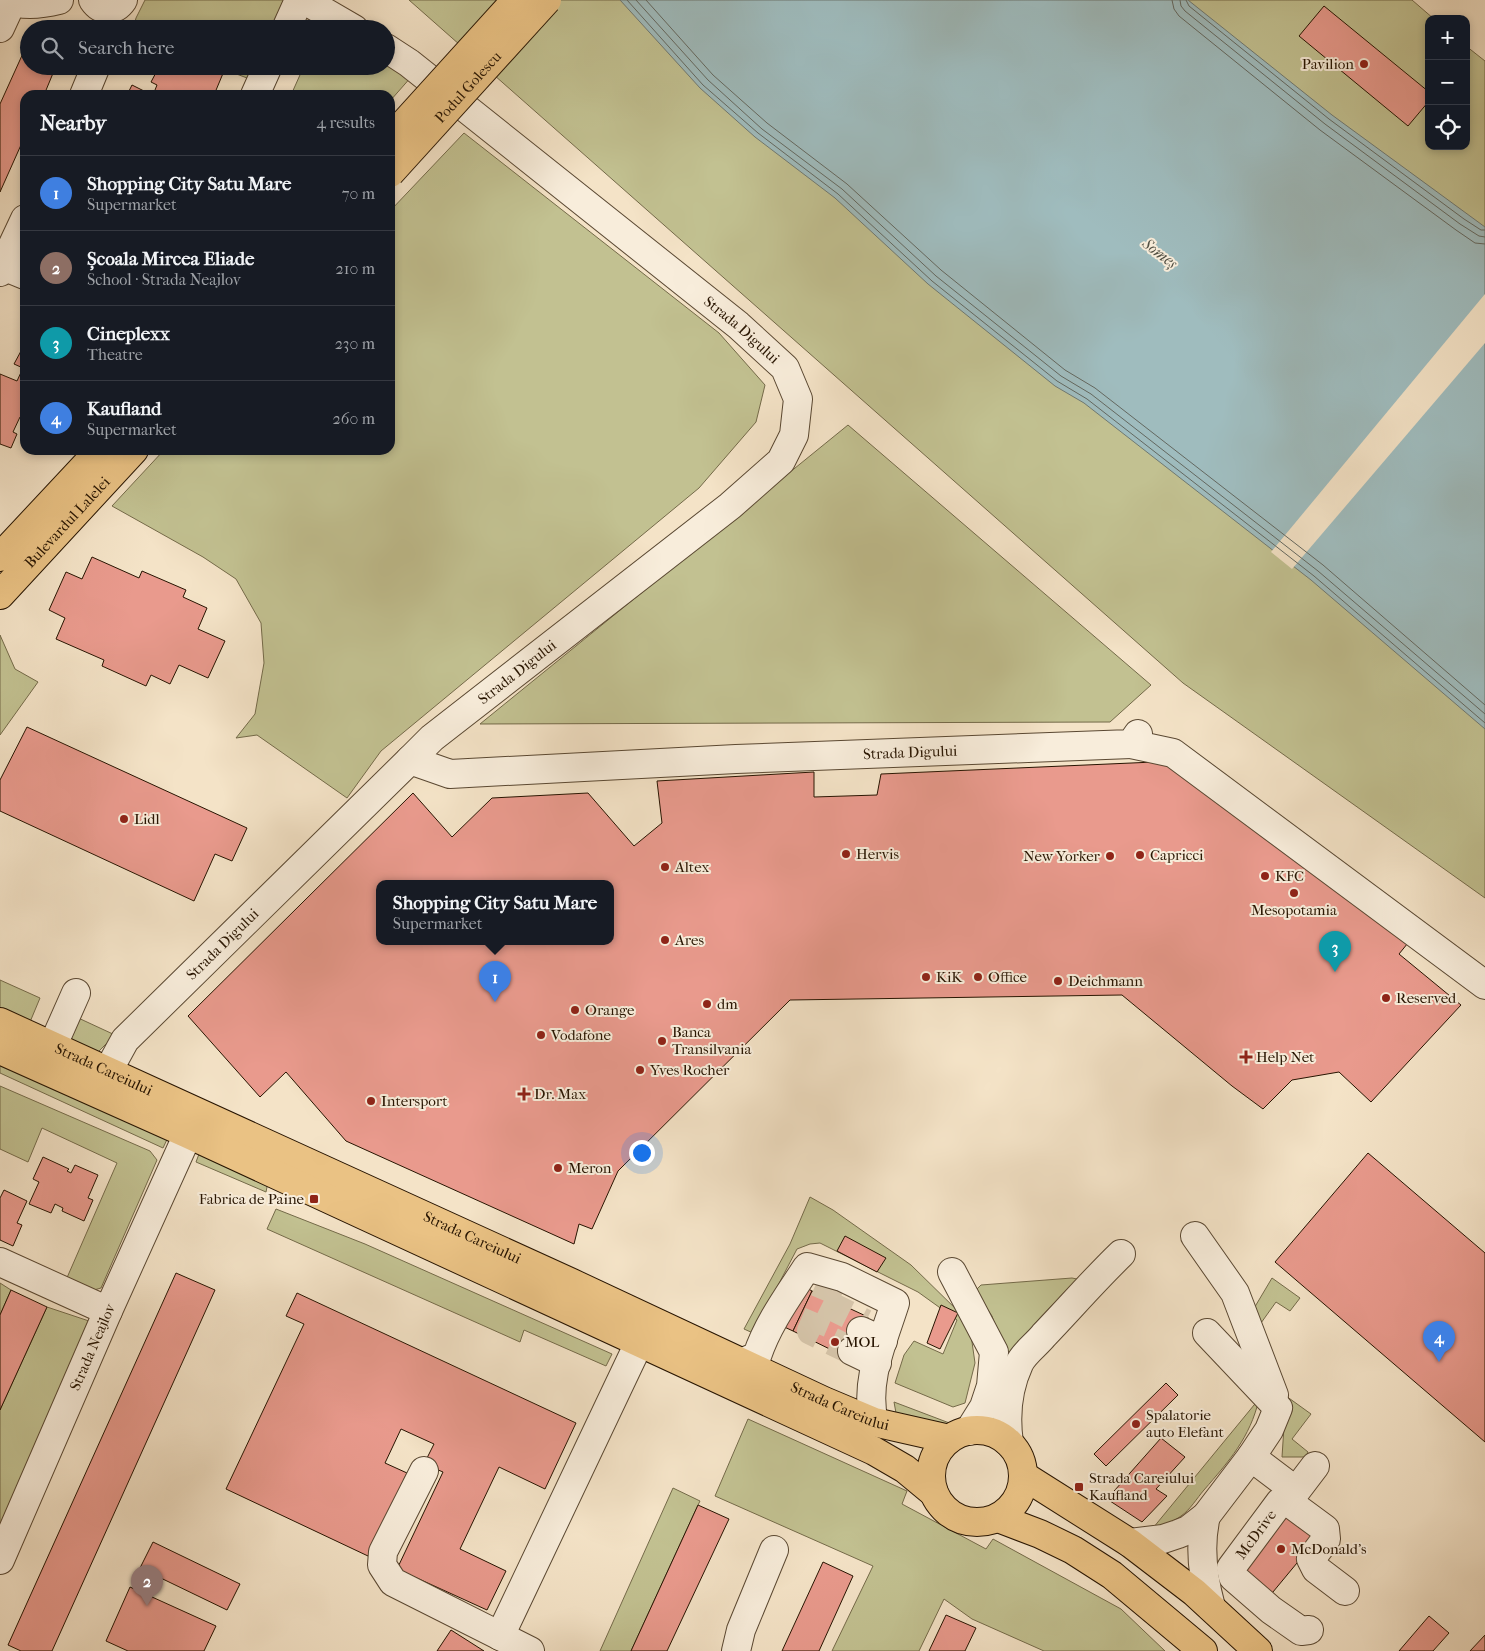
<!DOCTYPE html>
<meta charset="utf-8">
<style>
body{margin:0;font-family:"IM FELL French Canon",serif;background:#242831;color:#f1f3f6}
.controls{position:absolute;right:15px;top:15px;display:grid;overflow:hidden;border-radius:10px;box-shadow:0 2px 8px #0003}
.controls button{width:45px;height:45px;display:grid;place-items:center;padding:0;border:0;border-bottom:1px solid #363941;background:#171b24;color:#f1f3f6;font:25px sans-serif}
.you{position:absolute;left:641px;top:1152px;width:18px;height:18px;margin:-12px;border:4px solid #fff;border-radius:50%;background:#1a73e8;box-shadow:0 0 0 8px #1a73e833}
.badge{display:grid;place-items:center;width:32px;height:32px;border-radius:50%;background:#c59692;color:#fff;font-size:16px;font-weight:700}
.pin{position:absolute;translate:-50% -41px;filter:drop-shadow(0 1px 2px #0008)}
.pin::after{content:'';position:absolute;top:26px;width:18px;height:15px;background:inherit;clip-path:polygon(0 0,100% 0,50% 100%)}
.popup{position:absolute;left:376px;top:880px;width:238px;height:65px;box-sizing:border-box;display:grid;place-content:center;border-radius:10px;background:#171b24;filter:drop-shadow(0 1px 4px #0005);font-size:16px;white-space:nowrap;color:#9ea1a6}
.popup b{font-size:19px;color:#f1f3f6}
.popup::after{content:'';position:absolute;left:50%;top:100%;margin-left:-10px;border:10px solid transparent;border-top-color:#171b24}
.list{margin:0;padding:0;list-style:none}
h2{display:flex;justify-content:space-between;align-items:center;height:65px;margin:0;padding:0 20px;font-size:21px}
h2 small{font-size:16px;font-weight:400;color:#9ea1a6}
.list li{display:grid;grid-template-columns:32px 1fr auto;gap:15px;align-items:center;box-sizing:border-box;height:75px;padding:0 20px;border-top:1px solid #363941}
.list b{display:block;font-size:19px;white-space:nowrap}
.list p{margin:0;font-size:16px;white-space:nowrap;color:#9ea1a6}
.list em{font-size:16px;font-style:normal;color:#9ea1a6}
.icon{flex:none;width:28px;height:28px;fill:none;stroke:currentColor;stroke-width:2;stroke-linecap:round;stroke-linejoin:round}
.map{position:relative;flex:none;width:1485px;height:1651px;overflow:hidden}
.search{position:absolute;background:#171b24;box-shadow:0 2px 8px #0003;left:20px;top:20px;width:375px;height:55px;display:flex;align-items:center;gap:12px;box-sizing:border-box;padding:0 18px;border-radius:28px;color:#9ea1a6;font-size:19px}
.panel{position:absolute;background:#171b24;box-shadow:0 2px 8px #0003;left:20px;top:90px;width:375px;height:365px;border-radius:15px}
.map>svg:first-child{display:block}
.green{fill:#c2c191;stroke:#746a49}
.water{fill:#9fbcbe;stroke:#6f7972}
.pier{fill:#f4e3c7}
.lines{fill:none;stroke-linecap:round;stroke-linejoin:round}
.shore{stroke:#636860;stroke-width:1}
.building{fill:#e99a8d;stroke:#271401;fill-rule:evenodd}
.minor-tunnel{stroke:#d5c4a9;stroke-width:28;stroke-dasharray:28 14;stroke-linecap:butt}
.minor-casing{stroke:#5a4832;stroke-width:30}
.major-casing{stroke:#271401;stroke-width:30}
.minor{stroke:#f8eddb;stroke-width:28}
.major{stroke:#eac284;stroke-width:28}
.major-bridge-casing{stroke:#271401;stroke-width:30;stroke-linecap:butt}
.major-bridge{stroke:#eac284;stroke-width:28}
.poi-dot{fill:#8f2418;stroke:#f8eddb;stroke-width:2}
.labels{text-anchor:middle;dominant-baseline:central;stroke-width:4;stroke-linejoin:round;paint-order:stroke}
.poi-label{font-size:15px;fill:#271401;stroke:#f8eddb;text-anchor:start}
.street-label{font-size:15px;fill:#271401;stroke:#f8eddb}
.water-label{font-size:16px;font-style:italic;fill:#514f43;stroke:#f8eddb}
</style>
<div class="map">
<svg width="1485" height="1651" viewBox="0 0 1485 1651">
<rect width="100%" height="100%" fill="#f4e3c7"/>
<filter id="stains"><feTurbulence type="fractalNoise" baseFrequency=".004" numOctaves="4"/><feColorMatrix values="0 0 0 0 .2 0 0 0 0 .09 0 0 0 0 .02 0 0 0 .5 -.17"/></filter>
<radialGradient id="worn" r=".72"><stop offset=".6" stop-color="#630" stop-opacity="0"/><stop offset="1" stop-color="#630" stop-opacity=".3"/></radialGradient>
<g class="green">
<path d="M145,0H290L286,29H133L136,18Z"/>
<path d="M409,0H1412L1434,19H1429V146H1466V46L1485,61V898L1183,683Z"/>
<path d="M386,57L412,76L390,101V95H291L304,66H386Z"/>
<path d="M237,66H268L260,83L234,73Z"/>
<path d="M464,133L719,333L765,385L756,422L699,488L381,751L347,798L257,735L236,738L255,714L264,663L261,623L236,579L203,557L112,506L164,450H390V211Z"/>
<path d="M848,425L1151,685L1110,722L480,724Z"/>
<path d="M0,635L15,669L38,682L0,735Z"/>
<path d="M0,980L40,998L30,1022L0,1015Z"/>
<path d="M74,1016L115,1035L97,1053L70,1039Z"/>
<path d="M0,1065L170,1133L163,1148L0,1073Z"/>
<path d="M0,1086L150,1151L157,1160L101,1288L87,1292L66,1280L117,1163L42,1128L28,1162L0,1149Z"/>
<path d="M199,1154L269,1177L266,1192L196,1162Z"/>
<path d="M810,1197L833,1210L911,1265L961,1314L970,1328L975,1363L965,1403L953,1407L895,1383L904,1355L914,1341L943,1354L957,1320L918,1292L820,1243L810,1244L797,1249L753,1333L744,1329L790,1244Z"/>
<path d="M276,1209L365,1244L612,1354L606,1366L524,1330L520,1342L267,1229Z"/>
<path d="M1072,1278L1077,1279L1038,1320L1025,1336L1009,1366L992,1316L975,1291L981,1285Z"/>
<path d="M1272,1278L1300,1298L1290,1311L1276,1302L1256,1330L1253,1310Z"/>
<path d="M0,1283L11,1290L0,1315Z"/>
<path d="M47,1307L95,1323L0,1538V1410Z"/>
<path d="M1286,1396L1311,1414L1292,1439L1308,1452L1306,1457H1282Z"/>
<path d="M1259,1399C1250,1438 1229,1461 1204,1490C1197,1498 1190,1510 1181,1516C1173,1522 1163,1525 1153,1528Z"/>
<path d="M894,1402L952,1424L935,1428L896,1413Z"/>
<path d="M748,1419L907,1491L902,1504L986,1549L993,1539L1121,1609L1165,1651H1044L972,1619L944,1599L919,1651H832L873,1566L715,1496Z"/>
<path d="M673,1488L700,1501L698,1505L631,1651H600Z"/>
</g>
<path class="water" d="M620,0H1188L1332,115L1485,227V729L1311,580L1084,403L1055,386L928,284L835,198L755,137L700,88Z"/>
<path class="pier" d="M1485,294V343L1292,569L1271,552Z"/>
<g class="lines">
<g class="shore">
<path d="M627,0L703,85L758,133L838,194L932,281L1057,381L1087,399L1314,576L1485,723"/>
<path d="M636,0L708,80L762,129L842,189L936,276L1061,376L1091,394L1318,571L1485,714"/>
<path d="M646,0L713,75L767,123L847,184L941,270L1065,370L1095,388L1323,565L1485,705"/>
<path d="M1172,0L1174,9L1179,16L1320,130L1456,230L1475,243L1485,244"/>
<path d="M1180,0L1181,6L1185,11L1325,124L1460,224L1479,236L1485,237"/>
<path d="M1186,0L1189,6L1329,119L1464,219L1481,230H1485"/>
</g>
</g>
<g class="building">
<path d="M1324,6L1429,92V101L1408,126L1299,36Z"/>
<path d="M29,40V66H56L44,95H25V136L0,192V104Z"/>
<path d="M162,66H202L212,71L214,66L224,71L214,95H153L157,85L151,82L159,67L161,68Z"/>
<path d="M132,85L152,95H127Z"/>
<path d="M25,350V416L24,419L20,417L13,432L17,434L11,448L0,444V374L17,381L23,368L14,364L21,351L24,352Z"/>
<path d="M92,557L139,578L142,571L186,590L183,597L207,608L198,629L225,641L208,678L179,665L170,684L151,675L146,686L102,666L104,660L56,639L65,618L49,610L66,572L82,579Z"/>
<path d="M27,727L247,828L232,861L215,854L194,901L0,811V780Z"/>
<path d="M1177,761L1412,938L1399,954L1461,1005L1371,1102L1339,1072L1292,1080L1263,1109L1232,1086L1122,995L790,1000L618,1171L592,1229L579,1224L574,1244L346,1141L286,1072L260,1097L188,1016L413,793L452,837L492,798L588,793L634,846L662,823L657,781L814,772V797L877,795L881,774ZM380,883H610V941H380Z"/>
<path d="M1368,1153L1485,1253V1442L1275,1262Z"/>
<path d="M43,1157L69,1169L67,1171L71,1173L75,1165L98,1175L88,1198L93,1200L84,1221L62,1211L63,1208L55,1204L51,1213L29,1204L39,1182L33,1179Z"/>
<path d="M4,1190L27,1201L17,1223L22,1225L13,1246L0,1240V1198Z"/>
<path d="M845,1236L886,1258L877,1272L837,1251Z"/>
<path d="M176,1273L215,1290L52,1651H21L8,1645Z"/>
<path d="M800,1284L812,1291L793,1331L780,1325Z"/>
<path d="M11,1290L47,1307L0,1410V1315Z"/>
<path d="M812,1291L868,1317L848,1358L793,1331Z"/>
<path d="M297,1293L576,1423L545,1489L499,1467L460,1549L506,1571L487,1610L397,1569L443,1472L424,1464L434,1444L401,1429L385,1463L407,1473L368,1556L226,1489L304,1324L286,1316Z"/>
<path d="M941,1305L958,1313L940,1349L927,1343Z"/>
<path d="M1166,1383L1178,1395L1106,1466L1094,1454Z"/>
<path d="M1161,1438L1185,1457L1156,1489L1167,1496L1142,1522L1107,1499Z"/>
<path d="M698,1505L729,1519L667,1651H631Z"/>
<path d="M1287,1507L1321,1534L1268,1598L1235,1570Z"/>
<path d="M153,1542L240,1584L227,1610L140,1568Z"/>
<path d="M823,1562L853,1576L819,1651H782Z"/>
<path d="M130,1587L216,1626L204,1651H128L106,1641Z"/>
<path d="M946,1615L976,1628L965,1651H929Z"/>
<path d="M1429,1616L1449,1633L1433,1651H1399Z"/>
<path d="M451,1630L484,1651H437Z"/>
<path d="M1485,1635V1651H1470Z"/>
</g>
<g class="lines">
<g class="minor-tunnel">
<path d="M835,1275L811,1331L852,1351"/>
<path d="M823,1302L865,1323"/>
</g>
<defs>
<g id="minor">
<path d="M8,0C24,7 43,4 59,0"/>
<path d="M93,0C101,12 115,12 123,0"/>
<path d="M304,0L354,29"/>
<path d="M0,28L12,2"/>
<path d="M286,29L299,0"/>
<path id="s1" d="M386,48L409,63L738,325L785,368L798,399L794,435L781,461L730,506L432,738L410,760"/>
<path d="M84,95L96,66"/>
<path d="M255,95L268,66"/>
<path d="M3,266L25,275"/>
<path d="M0,272L25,219"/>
<path d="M1131,744L1173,753L1485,985"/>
<path d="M53,1045L76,993"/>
<path id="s2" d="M108,1071L125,1040L410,760L450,774L736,759L1131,744L1138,734"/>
<path d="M1195,1236L1235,1293L1274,1395"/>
<path d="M0,1262L108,1311"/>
<path d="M952,1272L994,1352L991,1386L984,1407L969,1431"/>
<path d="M861,1331L883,1341"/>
<path d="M852,1351L877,1363"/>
<path d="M743,1362L757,1356C768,1323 789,1295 807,1267L842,1277L895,1303C883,1341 864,1382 874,1422"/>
<path d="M1009,1443C1005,1415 1007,1390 1019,1364C1023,1354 1037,1344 1044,1335C1070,1308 1094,1280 1121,1254"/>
<path d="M1251,1457L1296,1491L1315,1466"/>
<path d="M424,1471L383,1552L382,1565L393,1582L530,1651"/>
<path d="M1206,1516C1199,1545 1203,1578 1211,1607"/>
<path d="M1130,1543L1163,1539L1178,1534L1188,1530L1206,1516L1251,1457L1269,1430L1278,1408L1207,1333"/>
<path id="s3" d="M0,1560L108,1311L188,1134"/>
<path id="s4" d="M1309,1630L1301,1631L1271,1610L1233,1577L1231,1568L1280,1502L1287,1501L1325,1529L1326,1539L1311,1559L1316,1569L1345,1591"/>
<path d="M500,1636L639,1343"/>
<path d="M736,1651L741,1630L774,1550"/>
</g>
<g id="major">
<path d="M0,557L100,450"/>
<path id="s5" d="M0,595L134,450"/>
<path id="s6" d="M0,1022L572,1283L824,1401L874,1422L949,1439"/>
<path d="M0,1050L188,1134L874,1451L905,1469L934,1493"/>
<circle cx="977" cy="1476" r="46"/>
<path d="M1024,1476L1130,1543L1194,1592L1258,1651"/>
<path d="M998,1518L1040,1534L1073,1550L1112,1575L1203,1651"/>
</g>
</defs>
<use href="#minor" class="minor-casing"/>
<use href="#major" class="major-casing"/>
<use href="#minor" class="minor"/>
<use href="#major" class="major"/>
<defs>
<g id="major-bridge">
<path d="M390,139L516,0"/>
<path id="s7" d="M390,173L547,0"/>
</g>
</defs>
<use href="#major-bridge" class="major-bridge-casing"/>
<use href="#major-bridge" class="major-bridge"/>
</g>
<g class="poi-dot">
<circle cx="1364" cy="64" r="5"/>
<circle cx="124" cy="819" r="5"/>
<circle cx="846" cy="854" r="5"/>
<circle cx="1140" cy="855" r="5"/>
<circle cx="1110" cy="856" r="5"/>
<circle cx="665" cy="867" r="5"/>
<circle cx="1265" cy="876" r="5"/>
<circle cx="1294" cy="893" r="5"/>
<circle cx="665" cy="940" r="5"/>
<circle cx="926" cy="977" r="5"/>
<circle cx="978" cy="977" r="5"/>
<circle cx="1058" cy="981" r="5"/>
<circle cx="1386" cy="998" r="5"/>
<circle cx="707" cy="1004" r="5"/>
<circle cx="575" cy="1010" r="5"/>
<circle cx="541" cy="1035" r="5"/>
<circle cx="662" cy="1041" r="5"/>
<path d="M1243.5 1049.5h5v5h5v5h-5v5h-5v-5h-5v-5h5z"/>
<circle cx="640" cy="1070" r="5"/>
<path d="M521.5 1086.5h5v5h5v5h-5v5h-5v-5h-5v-5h5z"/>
<circle cx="371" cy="1101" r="5"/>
<circle cx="558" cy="1168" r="5"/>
<rect x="309" y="1194" width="10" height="10" rx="2.5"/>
<circle cx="835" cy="1342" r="5"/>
<circle cx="1136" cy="1424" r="5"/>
<rect x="1074" y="1482" width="10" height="10" rx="2.5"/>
<circle cx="1281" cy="1549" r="5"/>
</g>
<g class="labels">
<g class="poi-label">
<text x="1354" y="64" text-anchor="end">Pavilion</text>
<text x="134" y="819">Lidl</text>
<text x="856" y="854">Hervis</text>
<text x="1150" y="855">Capricci</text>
<text x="1100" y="856" text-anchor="end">New Yorker</text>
<text x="675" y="867">Altex</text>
<text x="1275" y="876">KFC</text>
<text x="1294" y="910" text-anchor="middle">Mesopotamia</text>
<text x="675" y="940">Ares</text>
<text x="936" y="977">KiK</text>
<text x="988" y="977">Office</text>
<text x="1068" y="981">Deichmann</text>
<text x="1396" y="998">Reserved</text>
<text x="717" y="1004">dm</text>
<text x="585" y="1010">Orange</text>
<text x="672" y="1032">Banca<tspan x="672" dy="17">Transilvania</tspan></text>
<text x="551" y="1035">Vodafone</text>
<text x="1256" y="1057">Help Net</text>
<text x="650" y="1070">Yves Rocher</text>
<text x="534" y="1094">Dr. Max</text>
<text x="381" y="1101">Intersport</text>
<text x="568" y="1168">Meron</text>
<text x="304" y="1199" text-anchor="end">Fabrica de Paine</text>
<text x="845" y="1342">MOL</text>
<text x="1146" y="1415">Spalatorie<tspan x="1146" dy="17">auto Elefant</tspan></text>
<text x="1089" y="1478">Strada Careiului<tspan x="1089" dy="17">Kaufland</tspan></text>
<text x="1291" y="1549">McDonald's</text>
</g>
<g class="street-label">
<text stroke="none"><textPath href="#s7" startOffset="116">Podul Golescu</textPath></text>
<text stroke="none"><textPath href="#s1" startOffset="454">Strada Digului</textPath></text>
<text stroke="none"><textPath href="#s5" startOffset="99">Bulevardul Lalelei</textPath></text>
<text transform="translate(517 672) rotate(-38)">Strada Digului</text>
<text stroke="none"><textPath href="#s2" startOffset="938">Strada Digului</textPath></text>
<text stroke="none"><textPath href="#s2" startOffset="172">Strada Digului</textPath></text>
<text stroke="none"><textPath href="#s6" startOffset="114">Strada Careiului</textPath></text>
<text stroke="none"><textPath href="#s6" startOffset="519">Strada Careiului</textPath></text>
<text stroke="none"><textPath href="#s3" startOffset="232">Strada Neajlov</textPath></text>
<text stroke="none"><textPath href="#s6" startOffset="924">Strada Careiului</textPath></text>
<text stroke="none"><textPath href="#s4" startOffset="146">McDrive</textPath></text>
</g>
<g class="water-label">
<text transform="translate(1160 253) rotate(37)">Someș</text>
</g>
</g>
<rect width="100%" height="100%" filter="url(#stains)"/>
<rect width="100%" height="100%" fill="url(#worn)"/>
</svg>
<div class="controls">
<button>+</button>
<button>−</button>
<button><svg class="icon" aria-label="locate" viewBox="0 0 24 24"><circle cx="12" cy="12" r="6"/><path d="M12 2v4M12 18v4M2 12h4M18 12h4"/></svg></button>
</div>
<div class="you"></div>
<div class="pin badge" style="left:495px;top:1002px;background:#3f7fe0">1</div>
<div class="popup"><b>Shopping City Satu Mare</b>Supermarket</div>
<div class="pin badge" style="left:147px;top:1606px;background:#8d6e63">2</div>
<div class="pin badge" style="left:1335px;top:972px;background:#0f9aa8">3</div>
<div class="pin badge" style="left:1439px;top:1362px;background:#3f7fe0">4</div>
<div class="search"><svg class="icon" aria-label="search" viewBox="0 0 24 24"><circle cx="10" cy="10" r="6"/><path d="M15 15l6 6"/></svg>Search here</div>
<section class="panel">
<h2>Nearby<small>4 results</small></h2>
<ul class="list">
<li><span class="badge" style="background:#3f7fe0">1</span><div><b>Shopping City Satu Mare</b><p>Supermarket</p></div><em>70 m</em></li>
<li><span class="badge" style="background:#8d6e63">2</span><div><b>Școala Mircea Eliade</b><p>School · Strada Neajlov</p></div><em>210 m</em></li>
<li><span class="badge" style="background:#0f9aa8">3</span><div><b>Cineplexx</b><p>Theatre</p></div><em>230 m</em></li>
<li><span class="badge" style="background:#3f7fe0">4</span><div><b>Kaufland</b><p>Supermarket</p></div><em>260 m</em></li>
</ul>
</section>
</div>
